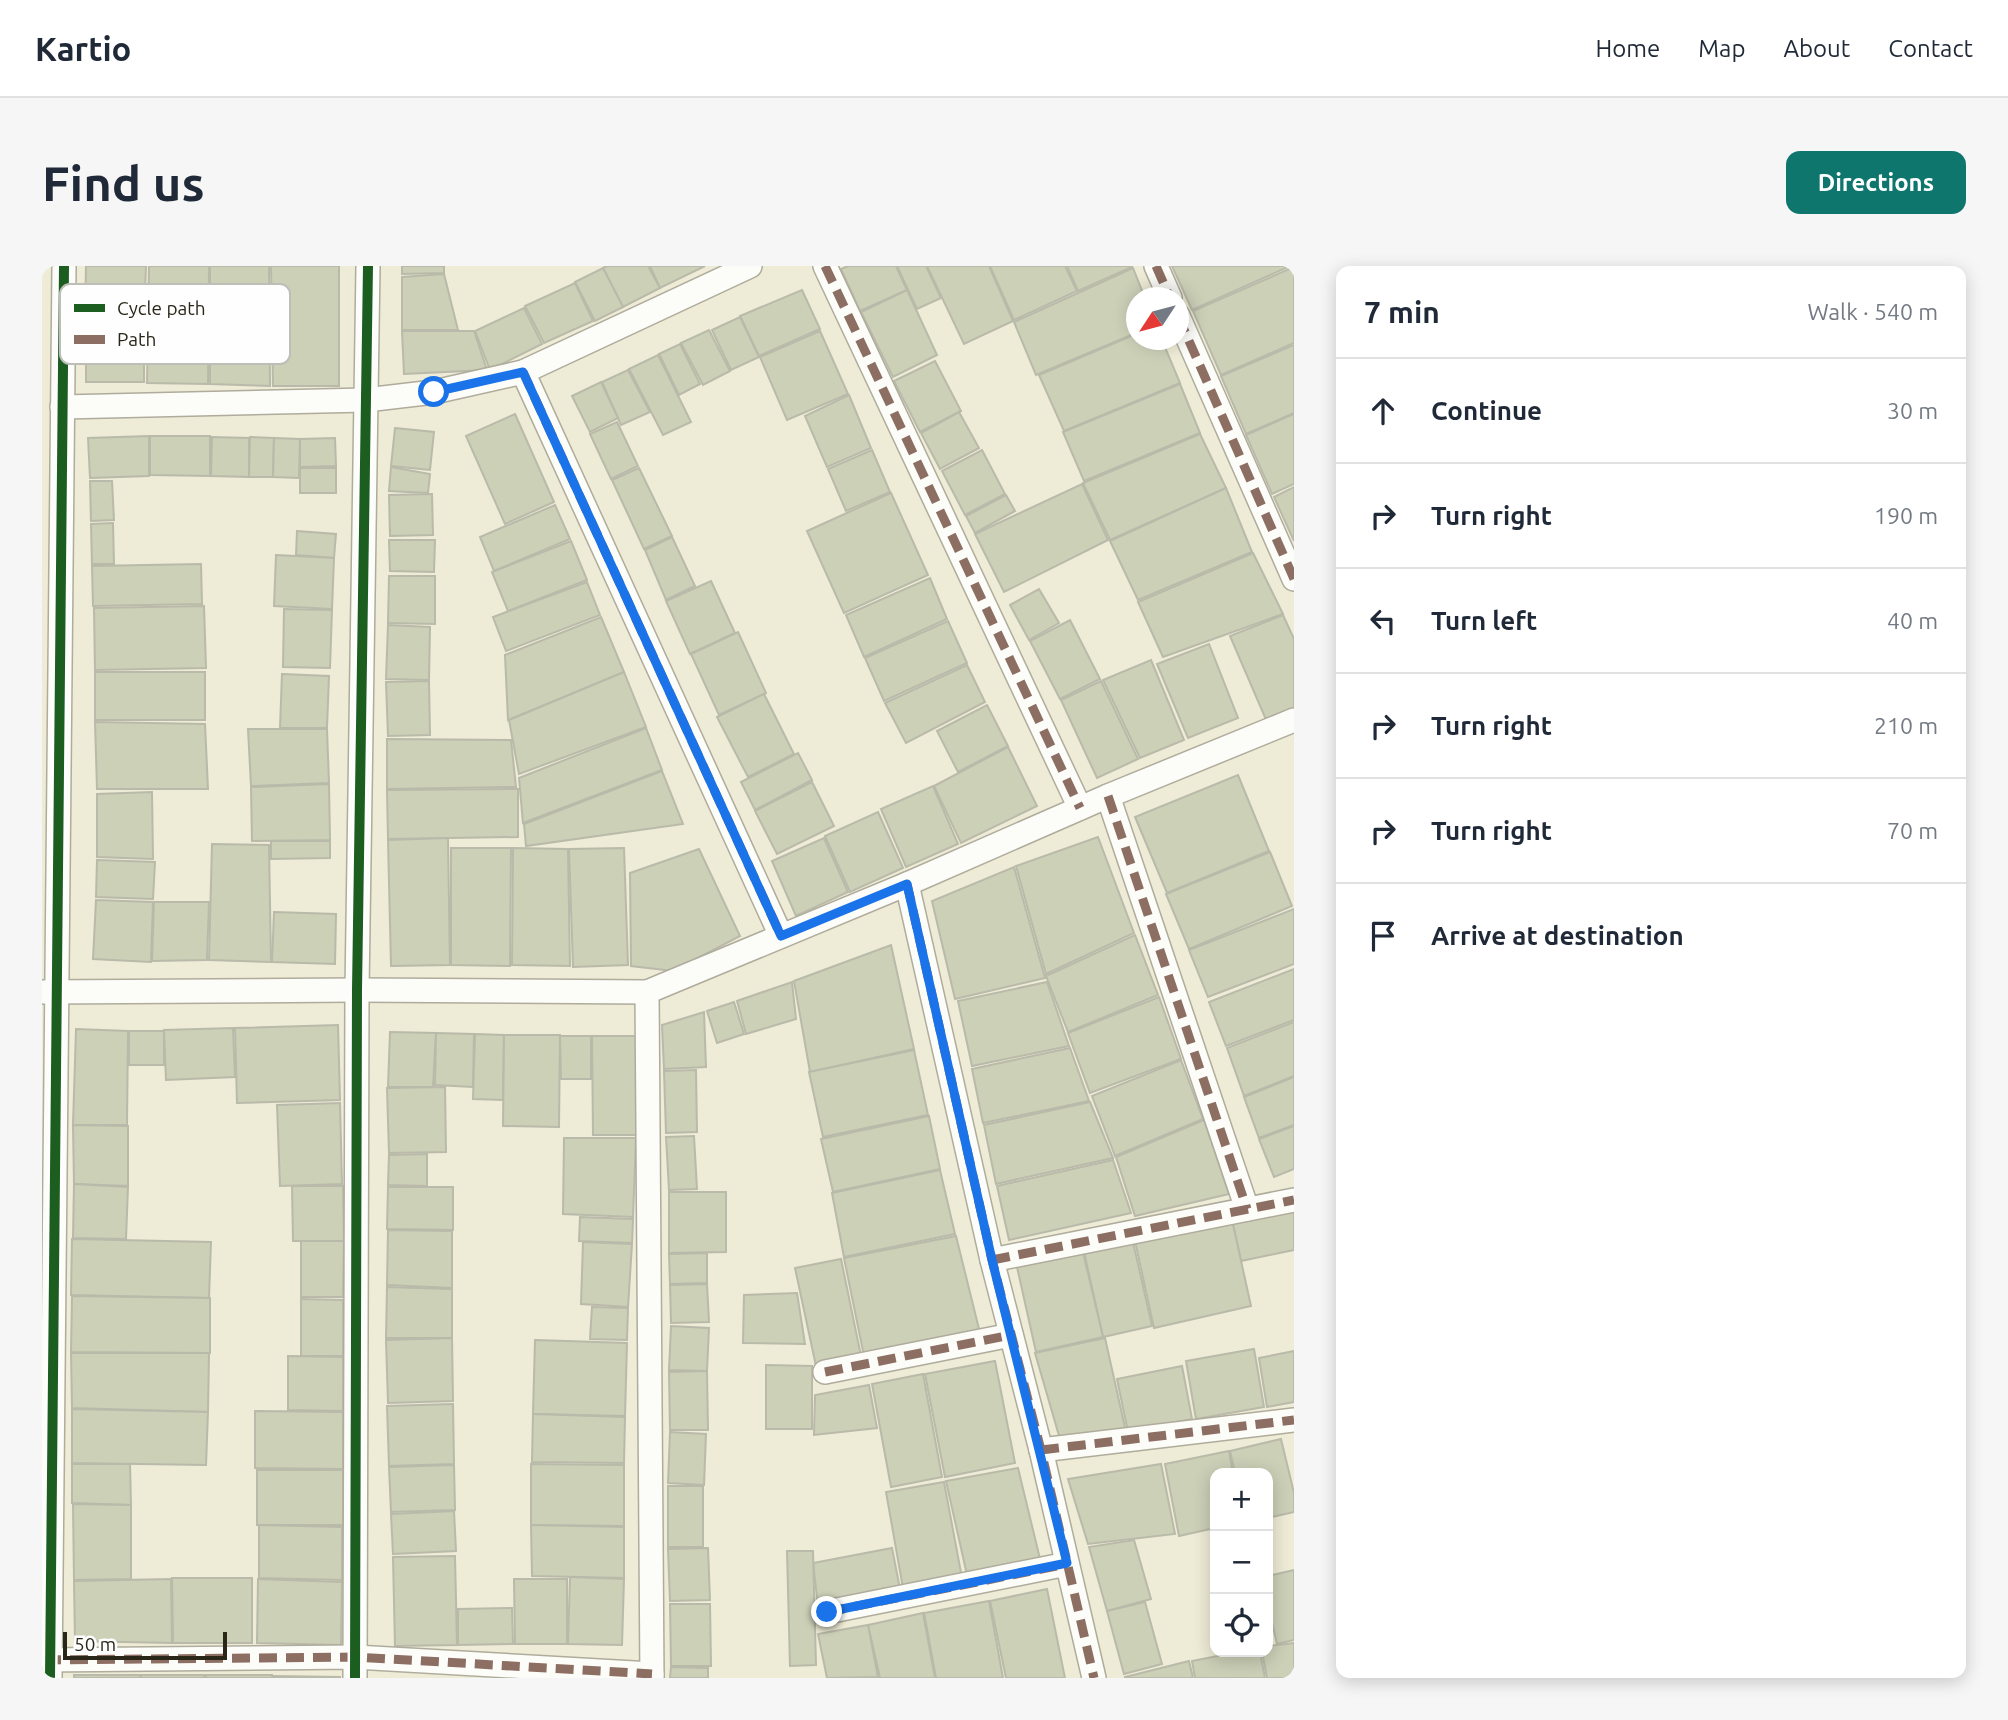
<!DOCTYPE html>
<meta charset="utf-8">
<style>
body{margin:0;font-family:Ubuntu,sans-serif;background:#f6f6f7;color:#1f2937}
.controls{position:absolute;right:21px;bottom:21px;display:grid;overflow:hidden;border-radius:14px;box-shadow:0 4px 18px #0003}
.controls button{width:63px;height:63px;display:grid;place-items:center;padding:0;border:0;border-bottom:2px solid #e0e1e3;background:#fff;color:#1f2937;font:35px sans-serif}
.compass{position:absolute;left:1084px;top:21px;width:63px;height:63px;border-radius:50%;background:#fff;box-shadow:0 4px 18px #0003;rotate:234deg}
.scale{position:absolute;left:21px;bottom:18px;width:164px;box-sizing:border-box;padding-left:7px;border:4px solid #2a2719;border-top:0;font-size:19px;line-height:24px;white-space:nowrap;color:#2a2719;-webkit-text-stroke:5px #fefefe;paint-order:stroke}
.stop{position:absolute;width:21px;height:21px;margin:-16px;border:5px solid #1a73e8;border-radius:50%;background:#fff}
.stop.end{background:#1a73e8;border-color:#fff;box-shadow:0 2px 7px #0008}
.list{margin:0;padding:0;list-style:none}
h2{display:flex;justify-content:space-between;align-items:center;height:91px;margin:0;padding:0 28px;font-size:30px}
h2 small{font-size:23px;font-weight:400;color:#747a83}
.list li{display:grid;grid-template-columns:46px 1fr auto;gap:21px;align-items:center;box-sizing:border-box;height:105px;padding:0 28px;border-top:2px solid #e0e1e3}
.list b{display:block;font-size:26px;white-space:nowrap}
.list em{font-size:23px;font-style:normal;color:#747a83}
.icon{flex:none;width:38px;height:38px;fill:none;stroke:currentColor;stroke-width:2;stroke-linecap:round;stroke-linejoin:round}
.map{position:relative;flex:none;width:1252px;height:1412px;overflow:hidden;border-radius:14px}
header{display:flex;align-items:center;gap:42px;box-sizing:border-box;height:98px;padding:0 35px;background:#fff;border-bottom:2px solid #e0e1e3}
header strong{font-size:33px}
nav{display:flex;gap:38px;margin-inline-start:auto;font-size:24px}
.intro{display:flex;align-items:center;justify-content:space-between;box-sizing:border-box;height:168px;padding:0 42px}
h1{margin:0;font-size:49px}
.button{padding:18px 32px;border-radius:14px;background:#0f766e;color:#fff;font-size:24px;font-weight:700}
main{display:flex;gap:42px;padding:0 42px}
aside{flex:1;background:#fff;border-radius:14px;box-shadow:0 4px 18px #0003}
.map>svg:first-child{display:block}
.building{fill:#ccd0b7;stroke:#b9baa9;stroke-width:2}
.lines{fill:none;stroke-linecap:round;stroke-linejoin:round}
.street-casing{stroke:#afac9c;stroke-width:26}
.street{stroke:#fcfcf9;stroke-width:23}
.quiet{stroke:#8d6e63;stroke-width:9;stroke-dasharray:18 9;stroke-linecap:butt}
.cycleway-casing{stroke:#fefefe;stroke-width:15}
.cycleway{stroke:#1b5e20;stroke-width:10}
.route{stroke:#1a73e8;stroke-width:9}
.key{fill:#fefefe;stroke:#bebeb9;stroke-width:2}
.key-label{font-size:19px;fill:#2a2719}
</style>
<header>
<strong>Kartio</strong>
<nav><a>Home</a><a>Map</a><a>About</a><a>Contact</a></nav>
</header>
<div class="intro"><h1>Find us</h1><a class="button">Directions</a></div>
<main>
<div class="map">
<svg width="1252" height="1412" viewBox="0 0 1252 1412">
<rect width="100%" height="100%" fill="#eeebd6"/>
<g class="building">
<path d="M44,0H104L102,51H43Z"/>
<path d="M107,0H167L166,118L105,117Z"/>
<path d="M168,0H227L228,120L168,118Z"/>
<path d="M229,0H297V120H231Z"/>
<path d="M360,0H402V7L360,8Z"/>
<path d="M565,0H606L618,22L581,41L561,2Z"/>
<path d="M608,0H663L618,22Z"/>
<path d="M806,0H854L865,24L818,45L799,3Z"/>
<path d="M855,0H884L899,32L875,43Z"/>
<path d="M885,0H947L971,55L922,78Z"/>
<path d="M948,0H1023L1035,25L972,54Z"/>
<path d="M1025,0H1089L1090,1L1036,25Z"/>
<path d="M1130,0H1248L1150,44Z"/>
<path d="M1252,1V77L1179,109L1151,45Z"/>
<path d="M561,2L581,41L553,55L533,16Z"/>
<path d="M1091,2L1103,32H1094V67L994,109L972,56Z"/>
<path d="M402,8L416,64H360V11Z"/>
<path d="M533,17L551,55L502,77L483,40Z"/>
<path d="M760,24L778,63L717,90L698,50Z"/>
<path d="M865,24L895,89L851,111L819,46Z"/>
<path d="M482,42L500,78L448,104L433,65Z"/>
<path d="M698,51L717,91L689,104L670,64Z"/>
<rect x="44" y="52" width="58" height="64"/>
<path d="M667,64L688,105L661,119L639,77Z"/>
<path d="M360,65H432L445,104L362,108Z"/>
<path d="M778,65L806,128L745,154L718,91Z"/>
<path d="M1094,68V74H1120L1138,117L1022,165L997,109Z"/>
<path d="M638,78L658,118L637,129L617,88Z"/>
<path d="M1252,79V147L1204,168L1179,110Z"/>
<path d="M616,89L649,156L621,169L587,103Z"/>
<path d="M893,95L919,145L878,166L852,115Z"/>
<path d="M586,104L608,146L579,159L560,116Z"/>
<path d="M559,116L576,152L548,166L530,130Z"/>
<path d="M1138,118L1158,167L1042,215L1021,166Z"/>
<path d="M807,129L829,182L785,201L763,150Z"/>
<path d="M917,146L937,182L898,203L879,167Z"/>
<path d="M473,148L512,236L463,258L424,170Z"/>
<path d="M1252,148V218L1230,228L1204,169Z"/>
<path d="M575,156L596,200L569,213L548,168Z"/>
<path d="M353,162L392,166L388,204L349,200Z"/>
<path d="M1158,168L1184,222L1068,274L1041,217Z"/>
<path d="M107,170V210L48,212L46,172Z"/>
<path d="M108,170H168V210L108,209Z"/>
<path d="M170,171L207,172V211L169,210Z"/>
<path d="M208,171L232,172L231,211H207Z"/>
<path d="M232,172L258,173L257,212L231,211Z"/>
<path d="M293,172L294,200L258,201V173Z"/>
<path d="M830,184L848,226L804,245L786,203Z"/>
<path d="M940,184L963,228L923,249L900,205Z"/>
<path d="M349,201L388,208L386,227L347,225Z"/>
<rect x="258" y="202" width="36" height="25"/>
<path d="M597,202L630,270L602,283L570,214Z"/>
<path d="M48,215H70L72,254L49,255Z"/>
<path d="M1040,218L1066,274L962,326L933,268Z"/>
<path d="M1252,221V275L1232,231Z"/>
<path d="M1184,222L1210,286L1096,334L1068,275Z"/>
<path d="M849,227L886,309L802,347L765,265Z"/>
<path d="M390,228L391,269L348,270L347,229Z"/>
<path d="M964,229L973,245L933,267L924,250Z"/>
<path d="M513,239L528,273L452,305L438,271Z"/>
<path d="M71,257L72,298H50L49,258Z"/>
<path d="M255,265L294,268L292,292L254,289Z"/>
<path d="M630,271L653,320L624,334L603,284Z"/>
<path d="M347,274H393L392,306L348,305Z"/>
<path d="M529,275L545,314L466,345L450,306Z"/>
<path d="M1211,287L1241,348L1121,391L1096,336Z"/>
<path d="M234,289L292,292L290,343L232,340Z"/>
<path d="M159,298L160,338L51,340L50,300Z"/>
<path d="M347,310H393V358L346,357Z"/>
<path d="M888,312L905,353L822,391L804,349Z"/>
<path d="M669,315L693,367L648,388L624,335Z"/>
<path d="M545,316L558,349L464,385L451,351Z"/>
<path d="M997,323L1017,357L987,374L968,339Z"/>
<path d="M162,340L164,402L53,404L52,342Z"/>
<path d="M242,343L290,344L288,402L241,401Z"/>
<path d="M1241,349L1252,373V445L1225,456L1188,370Z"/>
<path d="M559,351L582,406L466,454L463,389Z"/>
<path d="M1028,354L1058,413L1018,433L988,375Z"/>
<path d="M906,355L925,397L842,435L823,392Z"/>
<path d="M346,359L388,361L387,414L344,413Z"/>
<path d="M696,366L724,427L677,449L649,388Z"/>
<path d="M1167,378L1196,452L1146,472L1115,398Z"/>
<path d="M1109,394L1142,474L1098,492L1061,414Z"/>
<path d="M925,399L943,436L864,477L843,437Z"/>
<rect x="53" y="406" width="110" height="48"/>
<path d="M582,406L604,461L477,508L467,454Z"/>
<path d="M240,408L287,410L285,462H238Z"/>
<path d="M387,415L388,469L346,470L344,416Z"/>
<path d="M1059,415L1096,493L1055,512L1019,434Z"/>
<path d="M722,428L752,488L706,511L675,451Z"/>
<path d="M945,439L966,480L916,506L895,465Z"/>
<path d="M53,456L163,458L166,523H55Z"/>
<path d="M604,462L620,504L481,557L477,512Z"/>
<path d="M206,463H285L287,517L209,520Z"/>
<path d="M345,473L469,474L474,521L345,523Z"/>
<path d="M966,481L995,540L919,577L892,520Z"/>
<path d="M756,487L770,514L713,544L699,516Z"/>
<path d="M620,505L641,558L484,580L482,558Z"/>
<path d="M1196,509L1227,585L1125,627L1093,551Z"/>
<path d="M770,516L792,560L735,588L713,545Z"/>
<path d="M287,518L288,574L210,575L209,521Z"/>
<path d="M891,520L916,578L864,601L839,543Z"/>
<path d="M476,523V571L346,573L345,524Z"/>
<path d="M110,526L111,593L55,591V528Z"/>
<path d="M836,546L861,602L808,626L783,570Z"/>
<path d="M1056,571L1092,667L1004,708L974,600Z"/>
<path d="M406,572L408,699L349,700L346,574Z"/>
<path d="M782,572L806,626L754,650L730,595Z"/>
<path d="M229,575H288V592L229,593Z"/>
<path d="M170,578L227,579L229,696L167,694Z"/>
<path d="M409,582H469L468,700L409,699Z"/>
<path d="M471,582L526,583L528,700L470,699Z"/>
<path d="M582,582L586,699L531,701L527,583Z"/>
<path d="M657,583L698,670L631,705L589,700L588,607Z"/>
<path d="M1228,586L1250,640L1147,683L1124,628Z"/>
<path d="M55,594L113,596L111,633L54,631Z"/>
<path d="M972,601L1003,712L913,733L890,635Z"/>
<path d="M54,634L111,636L109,696L51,693Z"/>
<path d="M112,636H167L165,694L110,695Z"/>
<path d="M1252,643V698L1166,731L1147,684Z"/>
<path d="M232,646L294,648L293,698L230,696Z"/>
<path d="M1093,669L1116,729L1026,766L1004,710Z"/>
<path d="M849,679L872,783L768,806L752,715Z"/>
<path d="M1252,703V754L1184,780L1167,736Z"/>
<path d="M750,716L754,753L704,768L695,735Z"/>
<path d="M1005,716L1027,780L930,800L916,735Z"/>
<path d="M1117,731L1139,793L1048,827L1026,767Z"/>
<path d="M692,736L702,768L675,777L665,745Z"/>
<path d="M662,746L664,801L622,803L620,759Z"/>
<path d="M1252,756V810L1202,830L1185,782Z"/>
<path d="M296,759L298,834L195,837L193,762Z"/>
<path d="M191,762L193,811L124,814L122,764Z"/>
<path d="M34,763L86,765L85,859H31Z"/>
<rect x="87" y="765" width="35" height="34"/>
<path d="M348,766L394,767L391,821H346Z"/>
<path d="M394,767L432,768L431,821L393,819Z"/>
<path d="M433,768L462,769L461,834L431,833Z"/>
<path d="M462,769H518L517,861L461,860Z"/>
<path d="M518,770H549V813H519Z"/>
<path d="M550,770H594V869H551Z"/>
<path d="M1028,782L1047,835L941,857L930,803Z"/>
<path d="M872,784L886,849L781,871L767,806Z"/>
<path d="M1139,794L1161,853L1073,890L1050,830Z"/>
<path d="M654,804L655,866L624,867L622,805Z"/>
<path d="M1252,811V859L1217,872L1202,831Z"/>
<path d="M403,821L404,886L347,887L345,822Z"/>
<path d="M1048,836L1071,892L954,918L942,859Z"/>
<path d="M298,837L300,918L238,920L235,839Z"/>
<path d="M887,850L898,903L791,926L779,873Z"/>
<path d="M1162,854L1187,928L1093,950L1074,891Z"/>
<path d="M31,859L86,860V920L32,918Z"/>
<path d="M1252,860V903L1232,911L1217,873Z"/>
<path d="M652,870L655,923L627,924L624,871Z"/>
<path d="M522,872H594L591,951L521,948Z"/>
<path d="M385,888V920L346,919L347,889Z"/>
<path d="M1071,894L1089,947L967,974L955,920Z"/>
<path d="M898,904L913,968L802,991L790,927Z"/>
<path d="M32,918L86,921L84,973L31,972Z"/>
<path d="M250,920H301L302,975H251Z"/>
<path d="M346,921H411V964L345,963Z"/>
<path d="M627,926H684V986L627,987Z"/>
<path d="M1252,942V984L1199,995L1190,954Z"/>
<path d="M538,951L591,953L590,977L537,975Z"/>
<path d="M1190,954L1209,1040L1112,1062L1093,975Z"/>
<path d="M346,964L410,965V1022L345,1019Z"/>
<path d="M914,970L938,1067L822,1090L802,992Z"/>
<path d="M30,973L169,976L167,1032L29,1029Z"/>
<path d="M259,975H302L301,1031H259Z"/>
<path d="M541,976L590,978L586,1041L539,1038Z"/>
<path d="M1091,976L1110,1060L1061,1071L1042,986Z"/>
<path d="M1041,986L1061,1071L994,1086L975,1001Z"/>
<path d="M665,987V1017L628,1018L627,988Z"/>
<path d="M799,993L819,1090L774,1100L753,1002Z"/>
<path d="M665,1018L667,1056L629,1057L628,1019Z"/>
<path d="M345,1021L410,1023V1072H344Z"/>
<path d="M755,1027L763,1078L701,1077L702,1029Z"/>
<path d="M30,1030L168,1032V1087L29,1086Z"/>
<path d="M259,1033L301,1034V1090H259Z"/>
<path d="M550,1041L586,1042L585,1074L548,1073Z"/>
<path d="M629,1060L667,1062L665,1105L627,1104Z"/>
<path d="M410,1072L411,1135L346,1137L344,1074Z"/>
<path d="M1063,1072L1084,1166L1020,1180L993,1087Z"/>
<path d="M493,1074L585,1077L583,1150L491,1148Z"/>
<path d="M1212,1083L1222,1141L1154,1153L1144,1095Z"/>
<path d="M1252,1085V1136L1225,1141L1217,1092Z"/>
<path d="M29,1087H167L166,1146L30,1142Z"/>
<path d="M246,1090L301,1091V1145L246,1144Z"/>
<path d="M953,1095L973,1197L903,1211L883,1108Z"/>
<path d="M724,1099L770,1100V1163H724Z"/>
<path d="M1140,1100L1150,1153L1086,1166L1075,1113Z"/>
<path d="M665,1105L666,1164H628L627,1106Z"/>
<path d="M881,1108L900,1211L849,1221L830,1118Z"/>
<path d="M827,1119L835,1162L772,1169L773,1129Z"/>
<path d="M411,1138L412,1198L347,1200L345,1140Z"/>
<path d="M30,1143L166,1146L164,1199L30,1197Z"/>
<path d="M213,1145L301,1146V1203L213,1202Z"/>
<path d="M491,1148L583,1151L582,1197L490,1196Z"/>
<path d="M628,1166L664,1168L662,1219L626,1217Z"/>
<path d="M1239,1173L1252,1227V1246L1226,1252V1207H1193L1188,1185Z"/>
<path d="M1187,1185L1191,1207H1173V1262L1137,1270L1123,1198Z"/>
<path d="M30,1198H88L89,1239L30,1237Z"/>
<path d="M489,1198L582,1199V1260L489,1259Z"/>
<path d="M1119,1198L1133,1268L1046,1278L1026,1213Z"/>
<path d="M412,1199L413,1244L349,1246L347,1201Z"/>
<path d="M976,1202L999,1297L925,1309L904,1215Z"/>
<rect x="215" y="1204" width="86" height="55"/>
<path d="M902,1216L920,1312L861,1322L844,1226Z"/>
<rect x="626" y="1220" width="35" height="61"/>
<path d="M31,1238L89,1239V1313L32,1314Z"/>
<path d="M412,1245L414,1285L351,1288L349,1248Z"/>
<path d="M217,1259L300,1261V1314L217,1312Z"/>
<path d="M489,1259L582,1261V1312L490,1310Z"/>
<path d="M1092,1274L1109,1333L1065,1345L1047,1281Z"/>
<path d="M666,1282L668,1334L628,1335L626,1283Z"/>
<path d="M850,1282L858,1323L776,1340L771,1297Z"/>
<path d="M745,1285H771L774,1399L748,1400Z"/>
<path d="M413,1290L415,1379L353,1380L351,1291Z"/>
<path d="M1252,1304V1374L1235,1378L1226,1339V1310Z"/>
<path d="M528,1311L582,1313L580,1379L526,1378Z"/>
<path d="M130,1312H210V1377H131Z"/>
<path d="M129,1313L130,1377L33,1375L32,1315Z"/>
<path d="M216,1313L300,1316L299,1379L215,1377Z"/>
<path d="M472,1313H525V1378H473Z"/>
<path d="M1005,1323L1023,1412H964L948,1335Z"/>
<path d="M947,1335L961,1412H894L882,1347Z"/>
<path d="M1103,1336L1120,1398L1082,1408L1065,1345Z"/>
<path d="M628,1338H668L669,1400H629Z"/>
<path d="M470,1342L471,1378L416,1379V1343Z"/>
<path d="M881,1347L893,1412H838L826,1359Z"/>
<path d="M826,1359L836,1411L785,1412L776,1368Z"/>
<path d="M1252,1377V1412H1225L1220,1386H1226V1380Z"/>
<path d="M1196,1386H1218L1223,1412H1153L1150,1395Z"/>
<path d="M1147,1395L1151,1412H1083V1411Z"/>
<path d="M629,1401L666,1402V1412H628Z"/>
<rect x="32" y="1409" width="66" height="3"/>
<rect x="99" y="1409" width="63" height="3"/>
<rect x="164" y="1409" width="66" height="3"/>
<path d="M232,1410L298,1411V1412H232Z"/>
</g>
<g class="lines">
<defs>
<g id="street">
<path d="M783,0L1038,542"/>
<path d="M1114,0L1128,32"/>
<path d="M1136,50L1252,313"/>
<path d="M481,106L739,670"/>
<path d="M20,141L324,134L392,126L481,106L708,0"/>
<path d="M1066,530L1205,943"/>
<path d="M865,618L950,994L999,1184L1052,1412"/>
<path d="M0,726L315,724L605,726L865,618L1066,530L1252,454"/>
<path d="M605,726L610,1412"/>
<path d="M950,994L1252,934"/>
<path d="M783,1106L969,1069"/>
<path d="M999,1184L1252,1154"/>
<path d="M785,1346L1025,1298"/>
<path d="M0,1394L313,1391L610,1408"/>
<path d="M8,1412L22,0"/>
<path d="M313,1412L315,724L326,0"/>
</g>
</defs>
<use href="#street" class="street-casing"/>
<use href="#street" class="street"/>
<g class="quiet">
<path d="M783,0L1038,542"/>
<path d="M1114,0L1128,32"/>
<path d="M1136,50L1252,313"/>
<path d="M481,106L739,670"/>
<path d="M1066,530L1205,943"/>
<path d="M865,618L950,994L999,1184L1052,1412"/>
<path d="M950,994L1252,934"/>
<path d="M783,1106L969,1069"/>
<path d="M999,1184L1252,1154"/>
<path d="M785,1346L1025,1298"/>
<path d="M1,1394L313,1391L610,1408"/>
</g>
<defs>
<g id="cycleway">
<path d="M8,1412L22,0"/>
<path d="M313,1412L315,724L326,0"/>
</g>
</defs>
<use href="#cycleway" class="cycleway-casing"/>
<use href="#cycleway" class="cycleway"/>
</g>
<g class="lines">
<path class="route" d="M392,126L481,106L739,670L865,618L950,994L1025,1297L785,1346"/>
</g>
<rect x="18" y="18" width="230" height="80" rx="10" class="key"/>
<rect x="32" y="38" width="31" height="8" fill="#1b5e20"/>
<rect x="32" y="69" width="31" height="9" fill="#8d6e63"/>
<g class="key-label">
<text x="75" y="49">Cycle path</text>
<text x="75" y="80">Path</text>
</g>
</svg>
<div class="controls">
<button>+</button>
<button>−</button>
<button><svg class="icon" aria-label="locate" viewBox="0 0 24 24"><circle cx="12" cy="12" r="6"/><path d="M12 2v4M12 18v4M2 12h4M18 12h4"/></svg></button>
</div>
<svg class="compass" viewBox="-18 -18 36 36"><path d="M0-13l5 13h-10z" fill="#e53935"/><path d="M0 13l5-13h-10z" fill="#747a83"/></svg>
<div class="scale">50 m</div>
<div class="stop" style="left:392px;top:126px"></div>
<div class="stop end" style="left:785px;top:1346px"></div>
</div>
<aside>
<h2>7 min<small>Walk · 540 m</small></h2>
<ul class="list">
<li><svg class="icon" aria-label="ahead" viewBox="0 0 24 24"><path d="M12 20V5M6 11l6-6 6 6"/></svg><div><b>Continue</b></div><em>30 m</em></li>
<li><svg class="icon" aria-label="right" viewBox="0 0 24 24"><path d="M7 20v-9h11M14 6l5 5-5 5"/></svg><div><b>Turn right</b></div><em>190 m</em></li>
<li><svg class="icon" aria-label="left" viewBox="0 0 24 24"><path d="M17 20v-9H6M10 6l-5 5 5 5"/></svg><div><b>Turn left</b></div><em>40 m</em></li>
<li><svg class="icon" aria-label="right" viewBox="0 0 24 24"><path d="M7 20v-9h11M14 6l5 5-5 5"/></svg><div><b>Turn right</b></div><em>210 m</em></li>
<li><svg class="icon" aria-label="right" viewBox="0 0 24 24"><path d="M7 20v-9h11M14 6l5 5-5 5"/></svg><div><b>Turn right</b></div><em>70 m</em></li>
<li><svg class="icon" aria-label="arrive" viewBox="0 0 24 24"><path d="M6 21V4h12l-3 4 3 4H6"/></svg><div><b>Arrive at destination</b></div></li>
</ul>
</aside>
</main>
